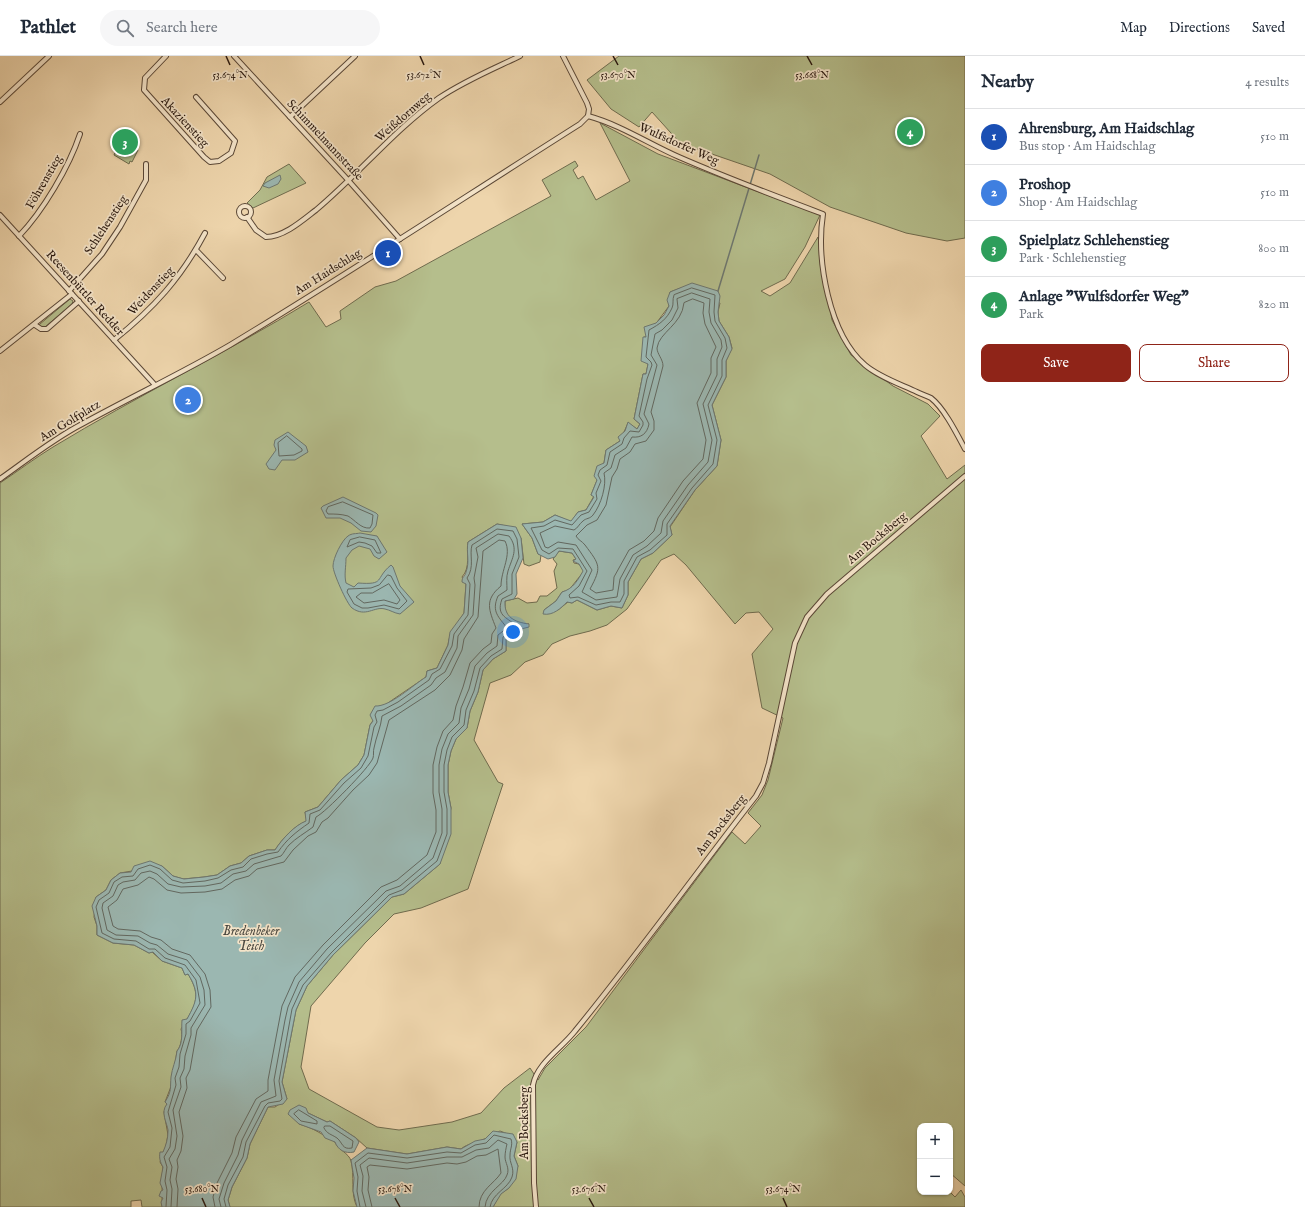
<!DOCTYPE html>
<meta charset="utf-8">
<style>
body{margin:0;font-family:"IM FELL English",serif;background:#f6f6f7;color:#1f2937}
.controls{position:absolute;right:12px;bottom:12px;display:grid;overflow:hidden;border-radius:8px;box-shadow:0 1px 3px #0004}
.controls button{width:36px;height:36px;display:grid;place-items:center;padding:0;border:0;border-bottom:1px solid #e0e1e3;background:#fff;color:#1f2937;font:20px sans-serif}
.you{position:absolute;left:513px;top:576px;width:14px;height:14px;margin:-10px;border:3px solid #fff;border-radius:50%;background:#1a73e8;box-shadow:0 0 0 6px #1a73e833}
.badge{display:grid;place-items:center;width:26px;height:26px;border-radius:50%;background:#8f2418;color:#fff;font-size:13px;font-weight:700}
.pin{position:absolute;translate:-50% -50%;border:2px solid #fff;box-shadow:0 1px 4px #0006}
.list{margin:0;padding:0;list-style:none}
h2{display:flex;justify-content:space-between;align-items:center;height:52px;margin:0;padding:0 16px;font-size:17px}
h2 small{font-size:13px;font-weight:400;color:#747a83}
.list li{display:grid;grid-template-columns:26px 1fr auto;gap:12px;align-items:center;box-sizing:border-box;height:56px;padding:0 16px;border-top:1px solid #e0e1e3}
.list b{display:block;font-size:15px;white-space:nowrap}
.list p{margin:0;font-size:13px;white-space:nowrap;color:#747a83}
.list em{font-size:13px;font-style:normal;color:#747a83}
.actions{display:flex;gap:8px;padding:12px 16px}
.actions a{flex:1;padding:9px 0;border:1px solid #8f2418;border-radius:8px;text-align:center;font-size:14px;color:#8f2418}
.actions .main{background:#8f2418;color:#fff}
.icon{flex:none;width:22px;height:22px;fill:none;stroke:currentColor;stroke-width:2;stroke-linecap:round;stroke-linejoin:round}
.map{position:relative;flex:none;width:965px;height:1151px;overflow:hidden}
header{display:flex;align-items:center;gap:24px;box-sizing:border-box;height:56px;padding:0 20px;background:#fff;border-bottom:1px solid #e0e1e3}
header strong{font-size:19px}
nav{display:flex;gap:22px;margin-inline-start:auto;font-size:14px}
.search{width:280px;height:36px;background:#f6f6f7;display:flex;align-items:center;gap:10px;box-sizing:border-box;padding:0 14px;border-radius:22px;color:#747a83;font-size:15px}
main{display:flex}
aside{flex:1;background:#fff}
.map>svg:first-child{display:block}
.green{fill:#b5be8c;stroke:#6f6b4e;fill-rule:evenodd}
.water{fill:#9bb7b1;stroke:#6d7770}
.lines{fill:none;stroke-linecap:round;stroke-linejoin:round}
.shore{stroke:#626860;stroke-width:1}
.stream{stroke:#6d7770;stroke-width:1.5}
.minor-casing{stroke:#5a4736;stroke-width:6}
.minor{stroke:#f4e4c9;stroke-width:4}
.ticks{fill:none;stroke:#29180f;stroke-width:1.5}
.labels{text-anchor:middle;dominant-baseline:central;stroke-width:3.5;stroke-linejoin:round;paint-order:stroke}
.street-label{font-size:12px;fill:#29180f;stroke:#f4e4c9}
.water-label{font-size:13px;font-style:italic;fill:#4b4840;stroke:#f4e4c9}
.ticks-label{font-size:10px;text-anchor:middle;fill:#29180f;stroke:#f4e4c9;stroke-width:3.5;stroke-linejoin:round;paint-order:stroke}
</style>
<header>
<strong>Pathlet</strong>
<div class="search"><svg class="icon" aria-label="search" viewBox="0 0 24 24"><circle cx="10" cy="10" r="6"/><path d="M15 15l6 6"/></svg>Search here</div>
<nav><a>Map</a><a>Directions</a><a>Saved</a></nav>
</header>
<main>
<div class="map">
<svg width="965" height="1151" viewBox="0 0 965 1151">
<rect width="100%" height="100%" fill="#eed5ac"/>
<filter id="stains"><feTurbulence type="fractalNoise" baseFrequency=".005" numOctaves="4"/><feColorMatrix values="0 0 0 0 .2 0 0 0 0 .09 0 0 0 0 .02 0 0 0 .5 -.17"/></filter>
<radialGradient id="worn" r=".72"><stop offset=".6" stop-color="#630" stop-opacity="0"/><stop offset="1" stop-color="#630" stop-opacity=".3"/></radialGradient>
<g class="green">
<path d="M619,0H965V182L947,185L906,177L830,151L770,118L680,87L652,56L639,71L611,53L587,24Z"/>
<path d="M600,67L658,98L820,159L805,191L785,223L761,235L770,240L790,227L818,181L832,264L851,299L893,330L928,348L940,360L921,380L947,423L965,409V1130L950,1117V1070H920V1136H950L955,1141L961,1134L965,1141V1151H493L500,1138L509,1132L518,1110L514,1100L517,1086L508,1078L500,1075C493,1077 489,1082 482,1084C475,1088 468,1087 461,1093L447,1091L407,1098L367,1092L356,1082L330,1065L327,1066L308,1057L299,1068C316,1073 321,1078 335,1086C338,1094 349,1097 351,1105C355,1120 350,1137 357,1151H230L228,1144L232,1131L247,1102L250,1088L268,1051H275L287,1043L282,1026L296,954L307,930L333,899L392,841L404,838L440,808L451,752L448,736V709L451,695L456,683L467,672L470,655L478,636L483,614L493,603L506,595V583L529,568L519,567L507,560L505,553V545L518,542L527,547L537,546L540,540H547L557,532L554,515L557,508L553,503L559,495L572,497L576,503L573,504L574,507L579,508L584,515L569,534L562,536L556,545L544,554H558L568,546L572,547L577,544L597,554L611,550L622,552L628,539V526L641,503L653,497L672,479L670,471L695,434L717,410L721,384L712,349L726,321V305L732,292L729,281L719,265L718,256L720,247L681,232L670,236L669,250L646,281H644L648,308L646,318H643L634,363L640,368L637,373L628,367L620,385L606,394L604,407L591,439L594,440L586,454L578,456L571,466L555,459L543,466L522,468L532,482L538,498L541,499L540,506L529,510L524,508L521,482L506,470L497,468L468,486C466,498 471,511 462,521L466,528L464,557L449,583L448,589L437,612L427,615L426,621L382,651L370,669L364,699L358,709L341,724L318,751L305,756L307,765C295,769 282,783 275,794H267L249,800L241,807L230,810L217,819L204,821L183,823L173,820L162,810L120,817L111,824L106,834L96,841L94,861L97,870V879L113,887L134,889L149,897L152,896L162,905L182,912L185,919L188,918C203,942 194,951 181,973C183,979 181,991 177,995L172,1028L165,1046L167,1048L164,1056L168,1079L166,1090L160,1106L163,1111C162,1116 162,1147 162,1151H142L141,1144L131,1145V1151H0V427C18,415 35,402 53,391C137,340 226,297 309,246L326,271L341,263L340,255L375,231L396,225L551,140L542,124L575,105L578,110L573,114L578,123L583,120L596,144L630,125ZM674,498L686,509L735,568L746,557L759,556L773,573L752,598L762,652L783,662L768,724L762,739L748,757L761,770L745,788L732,776L586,971L545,1012L538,1024L530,1012L504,1032L481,1057L452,1066L399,1074L377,1071L309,1033L301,1011L311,950L365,887L394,858L421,852L468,833L503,728L498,726L474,684L490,627L511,619L525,606L543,599L552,588L570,580L590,575L607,569L627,553L661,504Z"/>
<path d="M123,79L138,94L132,106L130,105L129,108L114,99Z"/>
<path d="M289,108L306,127L253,152L247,147L260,134L267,121Z"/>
<path d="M70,243L73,245L72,248L45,271L42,272L39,269L40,268Z"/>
</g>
<g class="water">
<path d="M280,119L281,123L278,128L269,132L263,130L265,127Z"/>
<path d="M692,227L718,235L720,240L718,256L719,265L729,281L732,293L726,305V321L712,349L721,384L717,410L695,434L670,470L672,479L653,497L641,503L628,526V539L622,552L611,550L597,554L577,544L572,547L567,546C561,552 553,560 543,558L544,554L556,545L562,536C573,533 578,524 583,515L579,508L573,505L576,503L572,497L559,495L555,501L548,503L538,498L532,482L522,468L543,466L555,459L571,465L578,456L586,454L594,441L591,439L597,424L594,420L597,410L604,407L606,394L620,385L618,381L625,375L628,366L637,373L640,368L634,363L643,318H646L648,308L641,305L643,281H646L644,271L656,267L664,259L669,250L667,244L670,236Z"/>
<path d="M288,376L306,390L308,396L295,404H282L275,414L269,413L266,408L276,394L274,389L275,384Z"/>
<path d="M343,441L376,457L378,459L376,470L371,476L361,475L351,467L340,462H326L321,452L323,450Z"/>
<path d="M497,468L516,471L521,482L523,502L516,518L517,538L514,543L505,545C504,561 514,566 529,568V571L521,573L506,583V595L493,603L483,614L478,636L470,655L467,672L456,683L451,695L448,709V736L451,752V778L440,808L404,838L392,841L333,899L307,930L296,954L282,1026L287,1043L283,1048L268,1051L250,1088L247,1102L232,1131L228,1144L230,1151H162L161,1146L163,1142L159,1140L161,1135L163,1134L160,1127L163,1111C160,1106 159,1102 160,1096H163C166,1089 168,1083 168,1074C167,1067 160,1056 167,1048L165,1046C172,1035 170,1032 171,1021C172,1012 176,1005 177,995C184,987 181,974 182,964L187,963C197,945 200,937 188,918L185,919L182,912L162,905L153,896L149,897L134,889L113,887L97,879V870L92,850L96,841L106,834L111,824L120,817L131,816L134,810L150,805L162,810L173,820L184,823L204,821L217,819L230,810L241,807L249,800L267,794H275C282,783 295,769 306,765L305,756L318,751L341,724L358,709L364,699L370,669L373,665L370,659L375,650C390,651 413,629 426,621L427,615L437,612L448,589L450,576L464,557L466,528L462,526C462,520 465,521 466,516C470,506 466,496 468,486Z"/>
<path d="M360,477L377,480L387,496L379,503L374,500L370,493L359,490L352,494L346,502C346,511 344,519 346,527L354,531L358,527C386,529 374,523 391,509L393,511L400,530L414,546L400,558C394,557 390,554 385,553C374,550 366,562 352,552C347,548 333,517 333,510C333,502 342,484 348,480C352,477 356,478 360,477Z"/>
<path d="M299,1049L306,1052L308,1057L327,1066L330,1065L356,1082L359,1086L354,1096C345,1098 338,1094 335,1086L325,1082L321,1076L299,1068L288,1058L290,1054Z"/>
<path d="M493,1075L513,1078L517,1086L514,1100L518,1110L516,1123L509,1132L501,1138L493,1151H357L353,1135L354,1122L351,1104L367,1092L407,1098L447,1091L461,1093L475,1085L485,1083Z"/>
</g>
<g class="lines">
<g class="shore">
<path d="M692,232L715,239L714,256L715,265L725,282L727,292L722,304V320L708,349L717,384L713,408L692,432L667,468V479L650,494L637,501L624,525V538L620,546H611L596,549L578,541L570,542L569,539L579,530L587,515L573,493L558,492L549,498L542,494L531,472L544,470L555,464L572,469L581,459L589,456L597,443L596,437L601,425L598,419L600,414L607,409L610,396L622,388L624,382L630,375L639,376L643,369V366L639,360L647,323L652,309L651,306L646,301L649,274C660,268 667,263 672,252C674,248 672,244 674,239Z"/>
<path d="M692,237L710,243L709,256L711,267L721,284L722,291L717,303V319L703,348L712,384L708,406L688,429L663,465L661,477L647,490L633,499L620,523L617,541L596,544L582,536L592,514L576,489L558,486L548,492L545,491L540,477L555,470L574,474C578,472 579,468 583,465C586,462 590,463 593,459C601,449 607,429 604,417L611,412L615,399L626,392L632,381C641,382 647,378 649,368L644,358L657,309L651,299L655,278L662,274L672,264L678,252L677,243Z"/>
<path d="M693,243L704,247L703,257L705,268L716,291L711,302V317L697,347L706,384L703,403L683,425L658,462L654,475L644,485L629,494L614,521L613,534L596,537L590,533C602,511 600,509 585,489C582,485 578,484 576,480L587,469L597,464L606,449L612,421L617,413L620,403L630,396L635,388L646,385L654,374V365L651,356L663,310C663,303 657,298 657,292C659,276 682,269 684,247Z"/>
<path d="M287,380L302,393V395L294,399L279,400L278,387Z"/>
<path d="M343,446L373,459L372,468L370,472C361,473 355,464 348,460C341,458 335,458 328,458L326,455L328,451Z"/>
<path d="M360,481L375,484L381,497H377L372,490L365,487L359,486L347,491L350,484Z"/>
<path d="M388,519L391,520L397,532L407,545L399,553L384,549L368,552H362L354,548L347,536L348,533L371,532L379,529Z"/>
<path d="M389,528L400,544L397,548L384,544L364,547L356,541L361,537H372Z"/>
<path d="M299,1054L317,1065V1068L301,1065L294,1058Z"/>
<path d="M325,1070H330L353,1085L352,1092C342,1094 343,1087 337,1082C331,1078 327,1078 324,1072Z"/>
<path d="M166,1151L167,1134L165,1125L167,1111L164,1101L170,1091L172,1072L168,1056L176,1029L175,1022L179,1011L180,998L186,978V968L190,965L200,947L196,924L185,909L165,902L155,893H149L136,885L114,883L102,877L96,851L99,844L109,837L114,826L122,821L133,820L138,813L150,809L160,813L172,824L183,827L205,825L218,822L231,814L243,811L251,803L267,798L278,796C287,783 296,776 309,767L310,758L320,754L344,727L361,712L368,700L374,671L377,666L375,659L377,655L383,654L398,646L429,624L432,618L440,613L452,590L454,578L468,559L470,528L467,522C475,511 469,499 472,489L497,473L513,475L517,483L519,501L512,518V538L502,543C495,562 510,561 516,571L503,581L502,593L491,600L480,612L474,635L466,654L464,669L452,681L447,694L444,709V736L447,753V778L437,805L402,834L389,839L331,897L303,929L292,953L279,1025L282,1043L280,1045L268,1047L265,1050L246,1086L243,1101L228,1129L224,1143L226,1151"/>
<path d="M171,1151L172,1133L170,1124L172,1111L169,1103L175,1093L177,1080L173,1054L181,1031L180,1022L184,1013L185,1000L191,979V972L205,949L204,934L200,921L187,904L168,898L157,889L150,887L138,880L116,879L107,874L102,852L103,847L113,840L118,829L123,826L135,824L141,817L150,815L157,818L168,828L181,831L205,830L221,827L233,818L246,815L254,808L281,800C284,797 286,792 289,789C296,782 305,777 313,771L316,761C325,757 370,711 373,702C374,699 373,695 374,692C376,681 381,671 382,660L401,650L431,629L436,622L445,616L457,592L458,580L473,559L475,529L474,522L478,501L476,492L498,478L509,480C519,493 512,502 508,515C506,521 507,528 507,534L498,540C491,556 499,561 507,572L498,579L497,590L487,597L475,610L469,633L461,652L459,667L448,678L442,693L439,709V736L442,753V777L433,802L400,830L386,835L327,893L299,926L288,951L285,964L274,1024L276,1040L261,1046L242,1084L238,1099L224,1127L219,1143L221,1151"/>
<path d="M177,1151L178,1133L176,1123L178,1111L177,1104L181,1095L183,1080L179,1056L187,1032L186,1022L190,1014L197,974L211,951L210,934L205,918L190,899L172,893L161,884L151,881L140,875L118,873L113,870L108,851L117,844L123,833L138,829L149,821L154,823L167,834L181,837L205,836L222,833L235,824L249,820L257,813L284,806L293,794L308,780L316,776L322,766L328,762L353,734L369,719L377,707L389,664L435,634L450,619L462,594L464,583L478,561L483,495L499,484L505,485C512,499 501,514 501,530C484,544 489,554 496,572L492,578L491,587L483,593L470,607L463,631L456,650L453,664L443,675L437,691L433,709V737L436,754V776L427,799L397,824L381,831L323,889L295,921L282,950L268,1024V1035L256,1043L236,1081L232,1097L217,1127L213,1141L215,1151"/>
<path d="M360,1151L357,1135L358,1121L355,1107L368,1097L407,1102L447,1096L461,1097L475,1089L486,1087L494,1079L511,1083C513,1089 510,1093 510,1099C509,1107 515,1112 512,1121C508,1133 492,1137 490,1151"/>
<path d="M366,1151L362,1135L363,1120L360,1109L369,1102L407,1107L447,1101H462L476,1094L489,1092L498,1084L507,1088C506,1092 505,1097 505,1101C505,1107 510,1112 507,1119C504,1129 486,1135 485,1151"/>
<path d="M372,1151L368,1134L369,1121L367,1111L370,1109L407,1113L447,1107L457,1108L466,1106L477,1100L486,1099L498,1093L501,1117C494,1128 479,1134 479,1151"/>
</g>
<path class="stream" d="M718,235L759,99"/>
<defs>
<g id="minor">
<path d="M166,0L145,22L144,34L204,101L210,106L219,105L231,97L235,85L196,41"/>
<path d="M234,0L348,124L400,183"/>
<path d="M563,0L587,47L589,53L588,60"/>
<path d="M0,46L49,0"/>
<path d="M588,60C621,69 649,88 679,101C727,122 775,140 823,158C816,204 829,278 865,309C879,321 900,328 917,336C921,338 927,340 931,342C944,352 957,378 965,393"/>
<path d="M290,61L355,0"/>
<circle cx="245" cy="156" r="6"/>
<path d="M0,159L155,329"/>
<path d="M247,161L256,174L266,181C284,181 303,164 316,154C358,119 394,74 439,42C464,25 493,13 520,0"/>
<path d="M19,180C43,155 69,111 80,78"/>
<path d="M196,194L223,222"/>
<path d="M69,235L102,198L120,171L146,124V108"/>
<path d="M35,269L41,273H47L79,245"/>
<path d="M114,284C154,252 181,222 205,177"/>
<path d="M0,295L72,238"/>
<path d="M0,423C27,404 53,383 82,368C131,341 182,317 230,289C348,218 463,142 580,68L588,60"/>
<path d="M536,1151L534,1127L533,1029C537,1007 562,992 575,975C638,898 695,818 756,740L763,727L769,707L795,587L807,561L827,538L965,420"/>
</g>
</defs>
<use href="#minor" class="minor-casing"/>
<use href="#minor" class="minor"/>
</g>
<path class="ticks" d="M226,0L230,9M420,0L424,9M613,0L618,9M807,0L812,9M202,1142L206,1151M395,1142L400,1151M589,1142L594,1151M783,1142L787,1151"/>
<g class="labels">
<g class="street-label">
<text transform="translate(403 61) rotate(-41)">Weißdornweg</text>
<text transform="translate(185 66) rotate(47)">Akazienstieg</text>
<text transform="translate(325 84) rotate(47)">Schimmelmannstraße</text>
<text transform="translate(679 88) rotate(24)">Wulfsdorfer Weg</text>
<text transform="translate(44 126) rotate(-60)">Föhrenstieg</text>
<text transform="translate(106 169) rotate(-57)">Schlehenstieg</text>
<text transform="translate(328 216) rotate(-32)">Am Haidschlag</text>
<text transform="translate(151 235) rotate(-47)">Weidenstieg</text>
<text transform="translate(85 237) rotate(48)">Reesenbüttler Redder</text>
<text transform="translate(70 365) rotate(-31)">Am Golfplatz</text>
<text transform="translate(877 482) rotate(-40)">Am Bocksberg</text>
<text transform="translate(721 769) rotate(-52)">Am Bocksberg</text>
<text transform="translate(524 1067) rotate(-90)">Am Bocksberg</text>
</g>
<g class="water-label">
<text x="251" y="875">Bredenbeker<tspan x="251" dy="15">Teich</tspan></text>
</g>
</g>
<g class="ticks-label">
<text x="230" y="22">53.674°N</text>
<text x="618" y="22">53.670°N</text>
<text x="812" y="22">53.668°N</text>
<text x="424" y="22">53.672°N</text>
<text x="202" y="1136">53.680°N</text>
<text x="395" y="1136">53.678°N</text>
<text x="589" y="1136">53.676°N</text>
<text x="783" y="1136">53.674°N</text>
</g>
<rect width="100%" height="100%" filter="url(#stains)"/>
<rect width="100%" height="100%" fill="url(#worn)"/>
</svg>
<div class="controls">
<button>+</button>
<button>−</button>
</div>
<div class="you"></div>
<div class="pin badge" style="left:388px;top:197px;background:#1a4fb4">1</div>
<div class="pin badge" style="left:188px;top:344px;background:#3f7fe0">2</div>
<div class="pin badge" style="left:125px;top:86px;background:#2e9e5b">3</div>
<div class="pin badge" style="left:910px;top:76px;background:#2e9e5b">4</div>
</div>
<aside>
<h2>Nearby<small>4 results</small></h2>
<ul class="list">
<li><span class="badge" style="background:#1a4fb4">1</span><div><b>Ahrensburg, Am Haidschlag</b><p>Bus stop · Am Haidschlag</p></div><em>510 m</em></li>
<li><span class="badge" style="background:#3f7fe0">2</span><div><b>Proshop</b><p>Shop · Am Haidschlag</p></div><em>510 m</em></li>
<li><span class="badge" style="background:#2e9e5b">3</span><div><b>Spielplatz Schlehenstieg</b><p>Park · Schlehenstieg</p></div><em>800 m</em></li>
<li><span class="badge" style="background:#2e9e5b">4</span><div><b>Anlage &quot;Wulfsdorfer Weg&quot;</b><p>Park</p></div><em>820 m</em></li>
</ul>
<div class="actions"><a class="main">Save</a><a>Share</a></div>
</aside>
</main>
